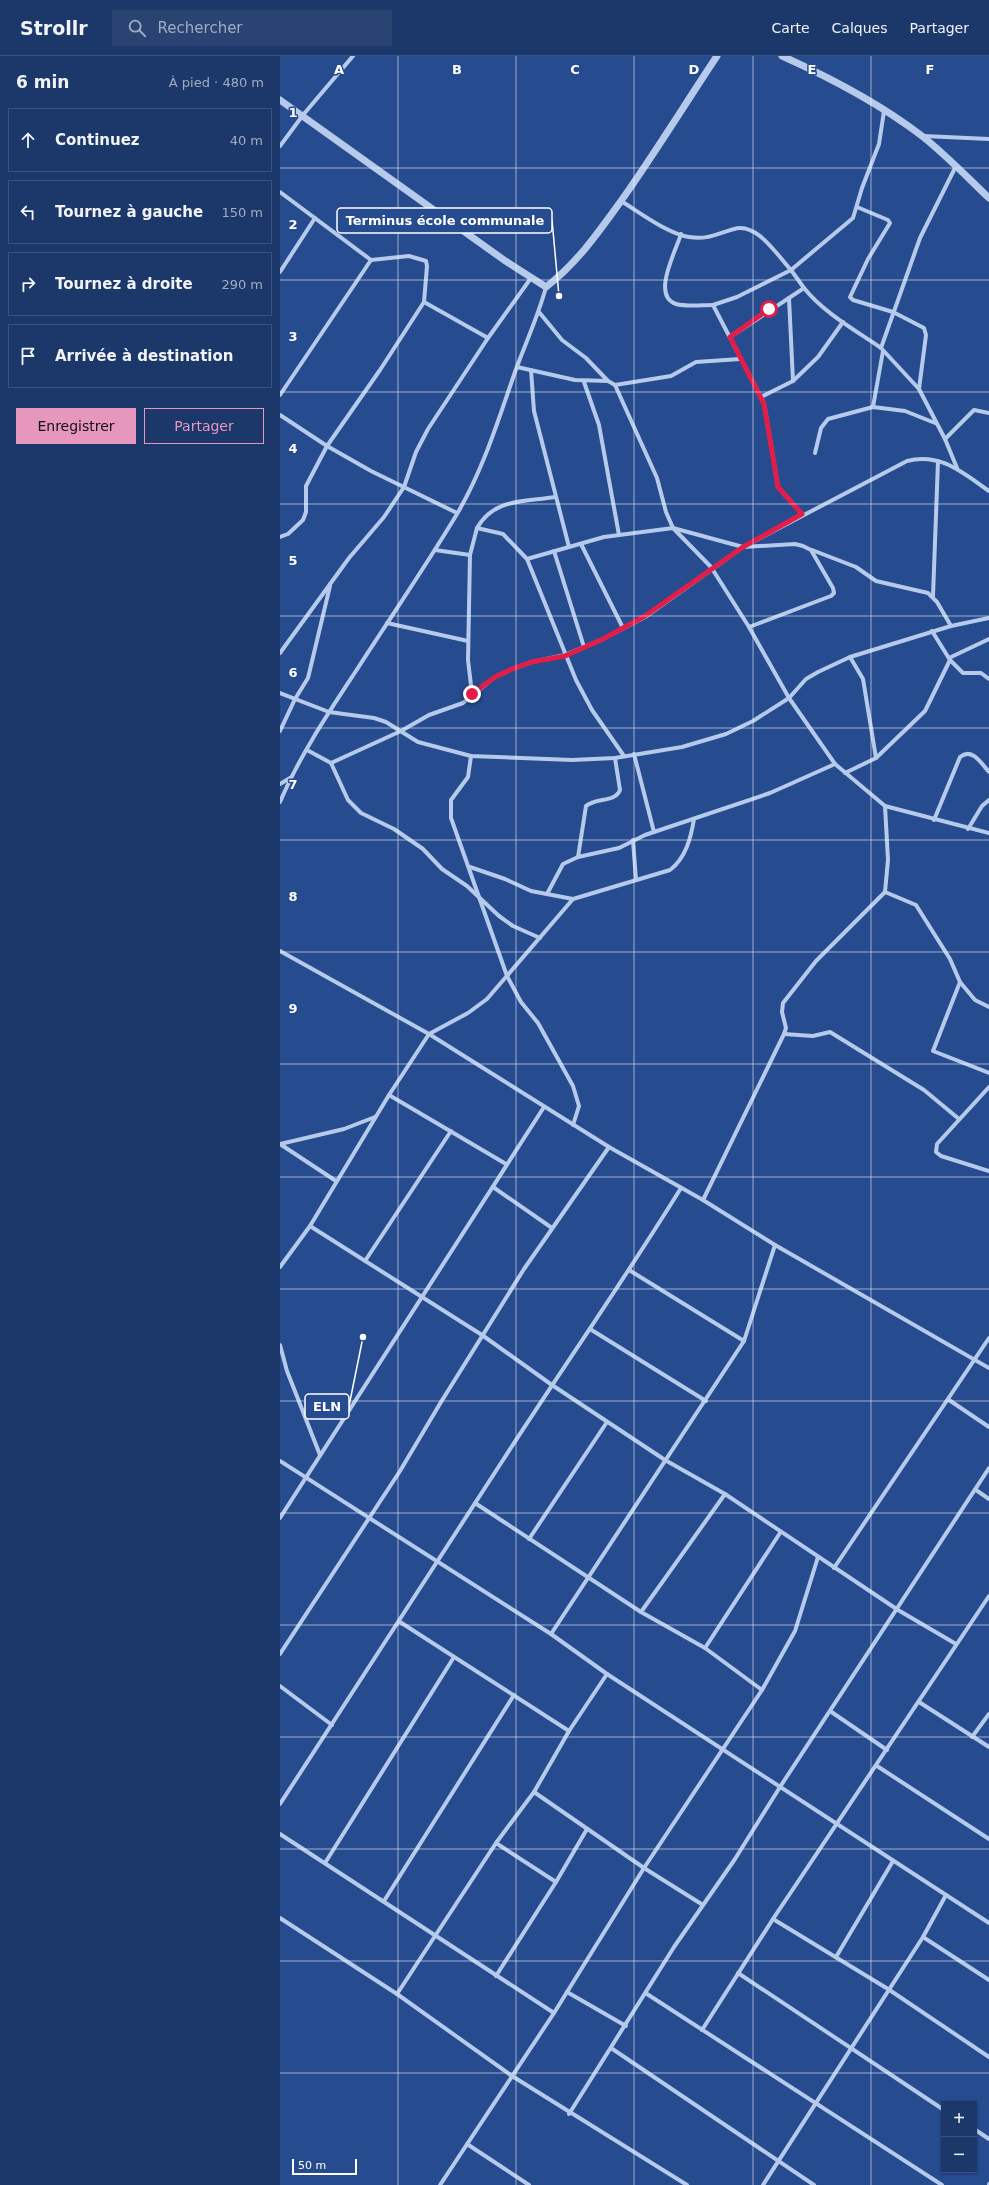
<!DOCTYPE html>
<html lang="fr">
<meta charset="utf-8">
<style>
body{margin:0;font-family:"DejaVu Sans",sans-serif;background:#294372;color:#f1f3f6}
.controls{position:absolute;right:12px;bottom:12px;display:grid;overflow:hidden;border-radius:0px;box-shadow:0 1px 3px #0004}
.controls button{width:36px;height:36px;display:grid;place-items:center;padding:0;border:0;border-bottom:1px solid #3a527e;background:#1c386a;color:#f1f3f6;font:20px sans-serif}
.scale{position:absolute;left:12px;bottom:10px;width:65px;box-sizing:border-box;padding-left:4px;border:2px solid #fff;border-top:0;font-size:11px;line-height:14px;white-space:nowrap;color:#fff;-webkit-text-stroke:3px #264b8e;paint-order:stroke}
.stop{position:absolute;width:12px;height:12px;margin:-9px;border:3px solid #e11d48;border-radius:50%;background:#fff}
.stop.end{background:#e11d48;border-color:#fff;box-shadow:0 1px 4px #0008}
.list{margin:0;padding:0;list-style:none}
h2{display:flex;justify-content:space-between;align-items:center;height:52px;margin:0;padding:0 16px;font-size:17px}
h2 small{font-size:13px;font-weight:400;color:#a0acc1}
.list li{display:grid;grid-template-columns:26px 1fr auto;gap:12px;align-items:center;box-sizing:border-box;height:64px;margin:0 8px 8px;padding:0 8px;border:1px solid #3a527e;border-radius:0px}
.list b{display:block;font-size:15px;white-space:nowrap}
.list em{font-size:13px;font-style:normal;color:#a0acc1}
.actions{display:flex;gap:8px;padding:12px 16px}
.actions a{flex:1;padding:9px 0;border:1px solid #e797bd;border-radius:0px;text-align:center;font-size:14px;color:#e797bd}
.actions .main{background:#e797bd;color:#111}
.icon{flex:none;width:22px;height:22px;fill:none;stroke:currentColor;stroke-width:2;stroke-linecap:round;stroke-linejoin:round}
.map{position:relative;flex:none;width:709px;height:2129px;overflow:hidden}
header{display:flex;align-items:center;gap:24px;box-sizing:border-box;height:56px;padding:0 20px;background:#1c386a;border-bottom:1px solid #3a527e}
header strong{font-size:19px}
nav{display:flex;gap:22px;margin-inline-start:auto;font-size:14px}
.search{width:280px;height:36px;background:#294372;display:flex;align-items:center;gap:10px;box-sizing:border-box;padding:0 14px;border-radius:0px;color:#a0acc1;font-size:15px}
main{display:flex}
aside{flex:1;background:#1c386a}
.map>svg:first-child{display:block}
.lines{fill:none;stroke-linecap:round;stroke-linejoin:round}
.minor{stroke:#b6caeb;stroke-width:4}
.tertiary{stroke:#b6caeb;stroke-width:7}
.route{stroke:#e11d48;stroke-width:5}
.grid{fill:none;stroke:#fff;stroke-width:1;stroke-opacity:0.55}
.grid-label{font-size:13px;text-anchor:middle;font-weight:bold;fill:#fff;stroke:#264b8e;stroke-width:3;stroke-linejoin:round;paint-order:stroke}
.leader{fill:none;stroke:#fff;stroke-width:1.5}
.callout-dot{fill:#fff;stroke:#264b8e;stroke-width:1.5}
.callout{fill:#264b8e;stroke:#fff;stroke-width:1.5}
.callout-label{font-size:13px;text-anchor:middle;font-weight:bold;fill:#fff}
</style>
<header>
<strong>Strollr</strong>
<div class="search"><svg class="icon" aria-label="search" viewBox="0 0 24 24"><circle cx="10" cy="10" r="6"/><path d="M15 15l6 6"/></svg>Rechercher</div>
<nav><a>Carte</a><a>Calques</a><a>Partager</a></nav>
</header>
<main>
<aside>
<h2>6 min<small>À pied · 480 m</small></h2>
<ul class="list">
<li><svg class="icon" aria-label="ahead" viewBox="0 0 24 24"><path d="M12 20V5M6 11l6-6 6 6"/></svg><div><b>Continuez</b></div><em>40 m</em></li>
<li><svg class="icon" aria-label="left" viewBox="0 0 24 24"><path d="M17 20v-9H6M10 6l-5 5 5 5"/></svg><div><b>Tournez à gauche</b></div><em>150 m</em></li>
<li><svg class="icon" aria-label="right" viewBox="0 0 24 24"><path d="M7 20v-9h11M14 6l5 5-5 5"/></svg><div><b>Tournez à droite</b></div><em>290 m</em></li>
<li><svg class="icon" aria-label="arrive" viewBox="0 0 24 24"><path d="M6 21V4h12l-3 4 3 4H6"/></svg><div><b>Arrivée à destination</b></div></li>
</ul>
<div class="actions"><a class="main">Enregistrer</a><a>Partager</a></div>
</aside>
<div class="map">
<svg width="709" height="2129" viewBox="0 0 709 2129">
<rect width="100%" height="100%" fill="#264b8e"/>
<g class="lines">
<g class="minor">
<path d="M644,80L709,83"/>
<path d="M0,90L23,59L73,0"/>
<path d="M676,110L640,182L601,292L639,333L665,383L677,412"/>
<path d="M0,136L91,204"/>
<path d="M341,145C359,156 388,178 409,181C428,184 436,178 454,173C477,166 497,199 511,214L573,162L582,132L599,88L604,55"/>
<path d="M577,151L608,164L610,167L588,203L570,241L573,244L613,256L644,272L646,279L639,333"/>
<path d="M401,178C396,195 371,240 396,248C407,251 422,249 433,249"/>
<path d="M0,216L35,162"/>
<path d="M524,232C544,257 575,274 601,292"/>
<path d="M509,242L513,325"/>
<path d="M259,256L282,284L306,302L328,325L335,329L377,422L386,456L393,472L431,511L469,571L509,642L555,708L605,750L709,777"/>
<path d="M450,281L524,232L511,214L457,241L433,249L484,347L498,431L522,458"/>
<path d="M237,311L295,324L328,325"/>
<path d="M251,314L254,355L289,491"/>
<path d="M304,326L319,369L339,479"/>
<path d="M335,329L391,320L416,306L460,303"/>
<path d="M0,339L91,204L129,200L146,205L147,210L144,246"/>
<path d="M481,341L513,325L538,301L563,266"/>
<path d="M593,351L603,295"/>
<path d="M0,359L47,390L91,415L177,457"/>
<path d="M665,383L694,354L709,357"/>
<path d="M535,397L541,372L548,363L593,351L625,355L655,367"/>
<path d="M197,472C214,442 245,446 275,441"/>
<path d="M0,481L8,478L23,464L26,456V430L47,390L100,314L144,246L208,282"/>
<path d="M301,488L343,572"/>
<path d="M155,494L190,499"/>
<path d="M532,494L576,511L596,525L648,537L657,546L671,570"/>
<path d="M247,503L324,481L393,472L463,491L515,488L523,490L531,494L553,532L554,537L551,540L469,571"/>
<path d="M653,540L658,405"/>
<path d="M107,567L188,585"/>
<path d="M304,591L323,583L365,561L463,491L627,405C660,396 683,417 709,435"/>
<path d="M0,597L69,502L104,461L124,431L136,396L148,373L208,282L251,222"/>
<path d="M570,601L583,623L596,702"/>
<path d="M669,602L709,583"/>
<path d="M670,604L683,617H701L709,623"/>
<path d="M0,637L49,656L94,662L106,666L138,686L191,700L292,704L335,702L402,691L446,678L473,665L509,642L526,623L538,616L570,601L671,570L709,562"/>
<path d="M192,638L188,604L190,499L197,472L223,478L247,503L296,624L312,654L344,700"/>
<path d="M0,675L15,643L28,622L50,530"/>
<path d="M27,694L51,707L68,744L81,757L114,773L143,793L162,813L187,830L219,860L233,870L260,882"/>
<path d="M354,698L374,776"/>
<path d="M191,700L188,721L171,744V762L227,920L241,946L258,967L293,1030L299,1050L293,1069"/>
<path d="M51,707L121,675L149,659L183,647L215,621L232,613L252,606L285,599L304,591L274,495"/>
<path d="M565,717L596,702L645,655L670,604L652,575"/>
<path d="M0,728L10,722"/>
<path d="M0,746C19,701 47,659 74,618C108,565 144,513 177,458C203,414 218,365 235,316C245,288 258,261 266,231"/>
<path d="M605,750L608,804L605,836L636,849L670,903L680,926L653,995L709,1017"/>
<path d="M654,764L680,701C692,691 701,707 709,716"/>
<path d="M688,773L702,750L709,744"/>
<path d="M353,784L356,824"/>
<path d="M298,801L306,750C316,741 335,747 340,734L335,702"/>
<path d="M190,811L225,823L251,835L293,843"/>
<path d="M267,838L283,808L298,801L339,792L365,779L490,737L555,708"/>
<path d="M0,895L149,978L329,1091L423,1144L495,1189L709,1312"/>
<path d="M680,926L695,944L709,951"/>
<path d="M504,978L533,980L550,976L644,1034L679,1063"/>
<path d="M709,1031L657,1088L656,1096L661,1100L709,1115"/>
<path d="M109,1039L226,1108"/>
<path d="M0,1088L64,1073L95,1061"/>
<path d="M0,1088L56,1125"/>
<path d="M213,1131L272,1172"/>
<path d="M423,1144L504,978L506,972L502,956L503,947L536,905L605,836"/>
<path d="M30,1170L202,1279L272,1329L385,1404L445,1438L618,1554L676,1588"/>
<path d="M85,1205L171,1075"/>
<path d="M0,1211L30,1170L109,1039L149,978L188,957L207,943L293,843L390,814C406,802 411,781 414,763"/>
<path d="M349,1214L464,1285"/>
<path d="M310,1273L426,1345"/>
<path d="M0,1289L7,1315L40,1399"/>
<path d="M669,1344L709,1371"/>
<path d="M0,1405L271,1578L327,1618L709,1867"/>
<path d="M696,1434L709,1443"/>
<path d="M195,1447L361,1556L425,1592L482,1634"/>
<path d="M0,1462L264,1051"/>
<path d="M249,1483L327,1366"/>
<path d="M554,1512L709,1282"/>
<path d="M361,1556L445,1438"/>
<path d="M120,1566L289,1675"/>
<path d="M271,1578L464,1285L495,1189"/>
<path d="M425,1592L500,1477"/>
<path d="M0,1598L120,1415L161,1346L244,1213L329,1091"/>
<path d="M0,1630L52,1669"/>
<path d="M639,1646L709,1691"/>
<path d="M550,1655L607,1694"/>
<path d="M692,1681L709,1658"/>
<path d="M597,1710L709,1783"/>
<path d="M254,1736L364,1812L423,1849"/>
<path d="M0,1748C75,1634 148,1518 223,1404C282,1313 344,1224 401,1132"/>
<path d="M0,1778L274,1957"/>
<path d="M216,1787L276,1826"/>
<path d="M45,1807L174,1601"/>
<path d="M104,1845L234,1639"/>
<path d="M0,1862L117,1938L232,2020L407,2129"/>
<path d="M493,1863L608,1933L709,2001"/>
<path d="M643,1881L709,1924"/>
<path d="M556,1901L613,1805"/>
<path d="M458,1917L664,2054"/>
<path d="M216,1920L276,1826L307,1773"/>
<path d="M287,1936L346,1970"/>
<path d="M117,1938L216,1787L254,1736L289,1675L327,1618"/>
<path d="M367,1938L662,2129"/>
<path d="M422,1974L493,1863L709,1540"/>
<path d="M331,1992L534,2129"/>
<path d="M289,2058L394,1891L455,1803L500,1731L709,1412"/>
<path d="M694,2073L709,2083"/>
<path d="M187,2088L249,2129"/>
<path d="M160,2129L274,1957L364,1812L482,1634L515,1575L538,1501"/>
<path d="M483,2129L643,1881L666,1839"/>
<path d="M709,2129V2128"/>
</g>
<g class="tertiary">
<path d="M502,0C551,22 599,47 642,80C666,99 687,121 709,142"/>
<path d="M0,44L224,204L266,231C297,207 318,177 341,145C375,97 405,48 437,0"/>
</g>
</g>
<g class="lines">
<path class="route" d="M192,638L215,621L232,613L252,606L285,600L323,583L365,560L463,491L522,458L498,431L484,348L450,281L489,253"/>
</g>
<path class="grid" d="M118,0V2129M236,0V2129M354,0V2129M473,0V2129M591,0V2129M0,112H709M0,224H709M0,336H709M0,448H709M0,560H709M0,672H709M0,784H709M0,896H709M0,1008H709M0,1121H709M0,1233H709M0,1345H709M0,1457H709M0,1569H709M0,1681H709M0,1793H709M0,1905H709M0,2017H709"/>
<g class="grid-label">
<text x="59" y="18">A</text>
<text x="177" y="18">B</text>
<text x="295" y="18">C</text>
<text x="414" y="18">D</text>
<text x="532" y="18">E</text>
<text x="650" y="18">F</text>
<text x="13" y="61">1</text>
<text x="13" y="173">2</text>
<text x="13" y="285">3</text>
<text x="13" y="397">4</text>
<text x="13" y="509">5</text>
<text x="13" y="621">6</text>
<text x="13" y="733">7</text>
<text x="13" y="845">8</text>
<text x="13" y="957">9</text>
</g>
<path class="leader" d="M279 240L272 164M83 1281L69 1350"/>
<g class="callout-dot">
<circle cx="279" cy="240" r="4"/>
<circle cx="83" cy="1281" r="4"/>
</g>
<g class="callout">
<rect x="57" y="152" width="215" height="25" rx="4"/>
<rect x="25" y="1338" width="44" height="25" rx="4"/>
</g>
<g class="callout-label">
<text x="165" y="169">Terminus école communale</text>
<text x="47" y="1355">ELN</text>
</g>
</svg>
<div class="controls">
<button>+</button>
<button>−</button>
</div>
<div class="scale">50 m</div>
<div class="stop" style="left:489px;top:253px"></div>
<div class="stop end" style="left:192px;top:638px"></div>
</div>
</main>
